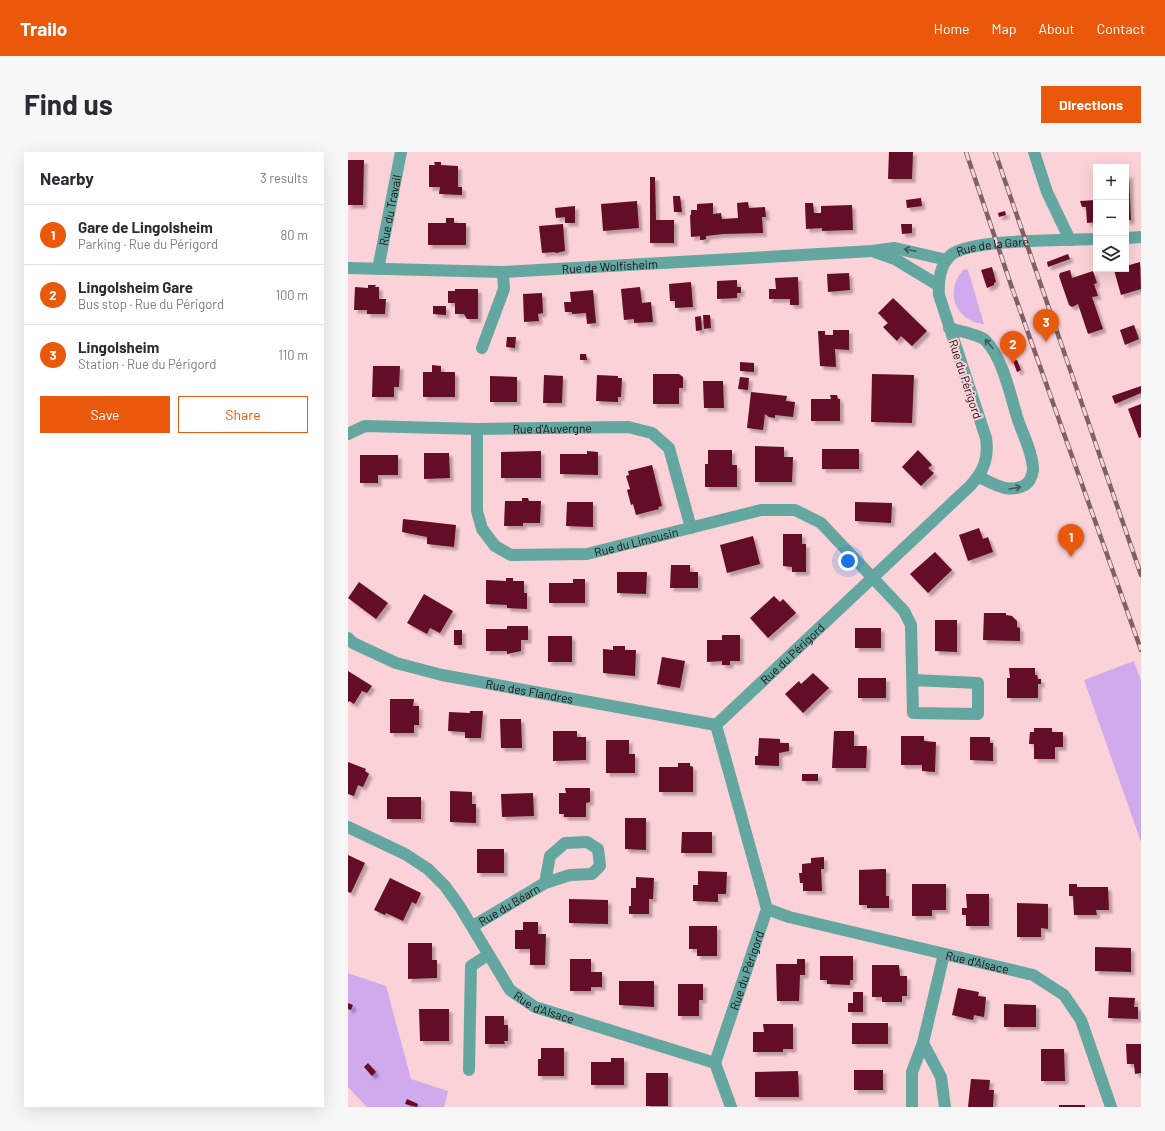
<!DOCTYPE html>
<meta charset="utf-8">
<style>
body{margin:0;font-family:Barlow,sans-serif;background:#f7f7f7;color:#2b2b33}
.controls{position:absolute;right:12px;top:12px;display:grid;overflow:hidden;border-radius:0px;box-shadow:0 4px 16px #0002}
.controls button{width:36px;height:36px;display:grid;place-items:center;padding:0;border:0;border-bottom:1px solid #e1e1e2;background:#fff;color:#2b2b33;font:20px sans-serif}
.you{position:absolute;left:500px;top:409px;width:14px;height:14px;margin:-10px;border:3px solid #fff;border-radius:50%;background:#1a73e8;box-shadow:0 0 0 6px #1a73e833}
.badge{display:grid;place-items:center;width:26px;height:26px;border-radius:50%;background:#ea580c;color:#fff;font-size:13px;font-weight:700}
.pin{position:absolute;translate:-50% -33px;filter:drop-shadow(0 1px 2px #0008)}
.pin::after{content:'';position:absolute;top:21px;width:14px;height:12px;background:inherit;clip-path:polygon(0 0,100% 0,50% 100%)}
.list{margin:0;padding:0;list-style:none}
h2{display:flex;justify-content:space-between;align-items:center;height:52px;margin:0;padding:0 16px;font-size:17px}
h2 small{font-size:13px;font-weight:400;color:#7c7c81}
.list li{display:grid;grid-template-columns:26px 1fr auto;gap:12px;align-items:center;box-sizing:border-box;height:60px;padding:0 16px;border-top:1px solid #e1e1e2}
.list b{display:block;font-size:15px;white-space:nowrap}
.list p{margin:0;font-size:13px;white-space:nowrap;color:#7c7c81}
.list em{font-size:13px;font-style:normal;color:#7c7c81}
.actions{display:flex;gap:8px;padding:12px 16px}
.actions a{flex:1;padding:9px 0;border:1px solid #ea580c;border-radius:0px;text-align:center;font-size:14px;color:#ea580c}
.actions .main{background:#ea580c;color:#fff}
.icon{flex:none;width:22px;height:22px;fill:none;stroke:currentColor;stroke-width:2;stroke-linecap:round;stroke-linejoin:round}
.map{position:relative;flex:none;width:793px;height:955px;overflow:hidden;border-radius:0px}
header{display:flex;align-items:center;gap:24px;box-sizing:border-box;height:56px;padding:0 20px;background:#ea580c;color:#fff}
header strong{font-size:19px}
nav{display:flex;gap:22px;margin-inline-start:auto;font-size:14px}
.intro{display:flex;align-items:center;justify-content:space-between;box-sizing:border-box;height:96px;padding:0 24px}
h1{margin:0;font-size:28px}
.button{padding:10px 18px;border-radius:0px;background:#ea580c;color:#fff;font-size:14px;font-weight:700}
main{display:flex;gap:24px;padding:0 24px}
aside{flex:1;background:#fff;border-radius:0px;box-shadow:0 4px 16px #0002}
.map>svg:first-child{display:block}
.green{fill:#cfaaec}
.building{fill:#630927;filter:url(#shadow)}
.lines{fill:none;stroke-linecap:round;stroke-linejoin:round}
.minor{stroke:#64a6a0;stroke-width:12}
.rail-casing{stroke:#7c6165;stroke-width:4.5}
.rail{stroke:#fbd2d7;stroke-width:3;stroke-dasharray:9;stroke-linecap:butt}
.oneway{stroke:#425a59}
.labels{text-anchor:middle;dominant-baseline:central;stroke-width:4;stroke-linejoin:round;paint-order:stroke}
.street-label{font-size:12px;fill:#200f12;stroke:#fbd2d7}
</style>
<header>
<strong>Trailo</strong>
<nav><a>Home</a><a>Map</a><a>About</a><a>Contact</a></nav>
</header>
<div class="intro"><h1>Find us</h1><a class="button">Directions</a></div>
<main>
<aside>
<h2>Nearby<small>3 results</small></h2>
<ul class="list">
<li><span class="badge">1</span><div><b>Gare de Lingolsheim</b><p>Parking · Rue du Périgord</p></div><em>80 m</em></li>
<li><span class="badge">2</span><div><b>Lingolsheim Gare</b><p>Bus stop · Rue du Périgord</p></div><em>100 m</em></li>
<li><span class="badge">3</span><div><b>Lingolsheim</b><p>Station · Rue du Périgord</p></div><em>110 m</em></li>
</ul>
<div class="actions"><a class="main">Save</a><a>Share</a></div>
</aside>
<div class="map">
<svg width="793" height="955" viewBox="0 0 793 955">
<defs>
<filter id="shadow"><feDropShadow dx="3.5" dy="3.5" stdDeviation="1" flood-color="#0004"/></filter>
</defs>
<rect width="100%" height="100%" fill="#fbd2d7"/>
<g class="green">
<path d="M616,117L620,118L636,172C606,169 596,139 616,117Z"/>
<path d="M786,509L793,529V690L736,528Z"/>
<path d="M0,821L38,834L63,927L100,939L96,955H19L0,935Z"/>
</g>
<g class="building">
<path d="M541,0H565L564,27H540Z"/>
<path d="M0,8H16L15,53H0Z"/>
<path d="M86,10H93V13L110,14V35H114V43L91,42L92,35H81V13H87Z"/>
<path d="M781,22L783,68L778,69V23Z"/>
<path d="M746,24H748V34H747Z"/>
<path d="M302,25H307L308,68H326V91H302Z"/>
<path d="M325,44H332L334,60H326Z"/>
<path d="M573,46L574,54L559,56L558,48Z"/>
<path d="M748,48V70L739,71L738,55H734L732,49Z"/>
<path d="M289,49L291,76L255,79L253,52Z"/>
<path d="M400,50L401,56L417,55L418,65H414L415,81L375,82L358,84V87L355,88H352V84L343,85L342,63H343V58H349V52L365,51V62L373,61L374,67L390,66L389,51Z"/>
<path d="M457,51H465L466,61H473V54L504,53L505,78L474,79V76L458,77Z"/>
<path d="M227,54V71H217V65L208,66L207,56Z"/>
<path d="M657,59L658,63L651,65L650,61Z"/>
<path d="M98,66H106V71H118V93H80V71H98Z"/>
<path d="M215,72L217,99L208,101L207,100L194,101L191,74Z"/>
<path d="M553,72H564V81L554,82Z"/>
<path d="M720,102L722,107L700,115L699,110Z"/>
<path d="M792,110L793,137L773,143L766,118L778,117V114Z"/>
<path d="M644,115L648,130L646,131V133L639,136L633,118Z"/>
<path d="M722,118L724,126L745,119L749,131L746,132L750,144L744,145L755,177L740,182L730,152L724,155L721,153L711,124L712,121Z"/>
<path d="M501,121L502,138L480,140L479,122Z"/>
<path d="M450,125L451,153H442V147H421V137H428L427,126Z"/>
<path d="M389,128V135H393V141H389V146L369,147V129Z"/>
<path d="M343,130L345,155L327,156V149H322L321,132Z"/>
<path d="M20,133H28L27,135H31V147H38L37,162H19V158H6L7,135L20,136Z"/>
<path d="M292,135L294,151L303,150L305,170L286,171V167L276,168L273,137Z"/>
<path d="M107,137H130V167H119L116,162H107V151H100V139H107Z"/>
<path d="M245,138L248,171L239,172L238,161L224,162V160H217L216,150H223L222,140Z"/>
<path d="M194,141L195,161L190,162L191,169L176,170L175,142Z"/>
<path d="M545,146L579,179L564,194L553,184L549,189L535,175L540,171L530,161Z"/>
<path d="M85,154H98V163L85,162Z"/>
<path d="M355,163H362L363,176L356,177Z"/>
<path d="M353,164L354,178L348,179L347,165Z"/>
<path d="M786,173L791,187L777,193L772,178Z"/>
<path d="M485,178H501V198L487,197L488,215L472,214L470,179H477V183H485Z"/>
<path d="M159,185H168L167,196L158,195Z"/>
<path d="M232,202H238L239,208H232Z"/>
<path d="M669,208L673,218L669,220L665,209Z"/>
<path d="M392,210L406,211V220L392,219Z"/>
<path d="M84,213L93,214V220H107V245H75V220H84Z"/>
<path d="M25,214H52L51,235H46V245H24Z"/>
<path d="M305,222H331L335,225V236H331V252H305Z"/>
<path d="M524,222L566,223L564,271L523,270Z"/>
<path d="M196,223L215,224L214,251H195Z"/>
<path d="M249,223L270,224V226H274L273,245H270V250L248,249Z"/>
<path d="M142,224L169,225V250H142Z"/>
<path d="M392,225L401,226L400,238L390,237Z"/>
<path d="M355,229H375L376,256H356Z"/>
<path d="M793,234V241L767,252L764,244Z"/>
<path d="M403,240L439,244L438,249L447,250L445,265L427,263V266L421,265L417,262L415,278L399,276Z"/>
<path d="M482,243H489L490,247H492V269H463V247H483Z"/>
<path d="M793,252V285L791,286L780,257Z"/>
<path d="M407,294L436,295V305H445L444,330H407Z"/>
<rect x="474" y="297" width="37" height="20"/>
<path d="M360,298H384V313H389V335H357V312H360Z"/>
<path d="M570,298L584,313L580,316L586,321L573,334L554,315Z"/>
<path d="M193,299V326H153V300Z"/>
<path d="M239,299L250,300V323L212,322V302H239Z"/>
<path d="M76,301H101L102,326L76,327Z"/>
<path d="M12,303H50V323H30V331H12Z"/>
<path d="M304,313L314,354L310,355L311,357L288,363L285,352L283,353L279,338L282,337L278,324L281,323L280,319Z"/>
<path d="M174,346H180L181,349H193L192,371H175V374H156L157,349H174Z"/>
<path d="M219,350H245V375L218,374Z"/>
<path d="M507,350L544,351L543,371L507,369Z"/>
<path d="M55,367L108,373L106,395L79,392V385L54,380Z"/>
<path d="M631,376L635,387L640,385L645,400L620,409L611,383Z"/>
<path d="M435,382H454V392H458V420H444V415L435,414Z"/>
<path d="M405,384L412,412L379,421L372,393Z"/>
<path d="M587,400L604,418L580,441L562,422Z"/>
<path d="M323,413H342V420H350V436H322Z"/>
<path d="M269,420H299L298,442L269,441Z"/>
<path d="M158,426H165V429H176V441H179V457L159,456V453L138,452V428L158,429Z"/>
<path d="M225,427H237V451H201V431H225Z"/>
<path d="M11,430L40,451L28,467L0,446Z"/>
<path d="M76,442L105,459L92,481L82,476L79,482L59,471Z"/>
<path d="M426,444L432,450L435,447L448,461L420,486L402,466Z"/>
<path d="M636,461H658V463L664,464L669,469V475L672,476V489L635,488Z"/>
<path d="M587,468H609V500L587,499Z"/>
<path d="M159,474H180V488H173V499L159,502V499H138V477H159Z"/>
<rect x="507" y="476" width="26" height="20"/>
<rect x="106" y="478" width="8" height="15"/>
<path d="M374,483H392V509H382V513H374V509L359,510V488H374Z"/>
<rect x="200" y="484" width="24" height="26"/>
<path d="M265,494H277V498H288L287,524L255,521V497L265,498Z"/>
<path d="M314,505L337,509L332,536L309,532Z"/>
<path d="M661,516H687V523H689L690,527H693V532H690V546H659V526H662Z"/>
<path d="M0,519L24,534L19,541L14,539L6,552L1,549L0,551Z"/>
<path d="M465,521L481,536L455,561L437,542L451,529L453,532Z"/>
<rect x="510" y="526" width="28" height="20"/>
<path d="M42,547H66L65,554H71V573H66V581H42Z"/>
<path d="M122,559H135L133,586H117V580L100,579L101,560L122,561Z"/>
<path d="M152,567H173L174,596H153Z"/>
<path d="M686,576H704V580H715V595H707V607H686V592H681L682,580H686Z"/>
<path d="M205,579H229V585H238V608L205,609Z"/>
<path d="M486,579H506V594H519L518,616H484Z"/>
<path d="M553,584H576V589L588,590L587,620L574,619V613H553Z"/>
<path d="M622,585H642V591H645V609L622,608Z"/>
<path d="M411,586L432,587V591H441V599L431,601V614L407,613V604H410Z"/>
<path d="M258,588H281V602H287V621H258Z"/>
<path d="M0,610L18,617L17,619L21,622L15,635L10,633L6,644L0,642Z"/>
<path d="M330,611H342V614L345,615V640H311V615H330Z"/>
<rect x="454" y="622" width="16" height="7"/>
<path d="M217,636H242V650L238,651V665H216V662H211V641H218Z"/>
<path d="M102,639L124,640V652H128V671L102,670Z"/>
<path d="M185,641L186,664L154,665L153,642Z"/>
<rect x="39" y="645" width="34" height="22"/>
<path d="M277,666H298V698L277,697Z"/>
<path d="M334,680H364V701H333Z"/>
<rect x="129" y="697" width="27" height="24"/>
<path d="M0,703L17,711L3,741L0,740Z"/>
<path d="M476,705V717H473L474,739H455V731H452L451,721H454V712L463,711V706Z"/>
<path d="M534,717H538V744H541V756H519V753H511V718Z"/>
<path d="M350,719L379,720L378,742H370V750L345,749V733H350Z"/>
<path d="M288,725L306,726L305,747H301V762H281V754H283V736H288Z"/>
<path d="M42,726L73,741L68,752L64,750L55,769L38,761L37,763L26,758Z"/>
<path d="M564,732H598V758H584V764H564Z"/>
<path d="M721,732H729V735H760L761,758H748L749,763H726L725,744H721Z"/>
<path d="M618,742H641V774H618V763H614V756H619Z"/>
<path d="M221,747L260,748V772L221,771Z"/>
<path d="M669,751L700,752V777L693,776V785H669Z"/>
<path d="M175,770H190V782H198L197,813H182V797H167V778H175Z"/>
<path d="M341,774H369V804H349V797H341Z"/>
<path d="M60,791H84V808H89V826L60,827Z"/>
<path d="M747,795L783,796V820L747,819Z"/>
<path d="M472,804H505V828H502V833L479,832V828H472Z"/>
<path d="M222,807H243V820H254V835H243V839H222Z"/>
<path d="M449,807H457V823H452L451,849H429L428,812H449Z"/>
<path d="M524,813H551L552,824H559V844H554V850H534V845H524Z"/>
<path d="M271,829H306V855L271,853Z"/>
<path d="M330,832H355V848H351V864H330Z"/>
<path d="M610,836L631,840L630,844L638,845L636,865L626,863L625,868L604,863Z"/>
<path d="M505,840H515V860H500V851H505Z"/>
<path d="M761,845L787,846L786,855H790V867L760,866Z"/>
<path d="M0,851L5,853L3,858L0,857Z"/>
<path d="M656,852L688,853V875H656Z"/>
<path d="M71,857H101V889H72Z"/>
<path d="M137,864H156V873H160V889H156L157,892H137Z"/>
<rect x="504" y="871" width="36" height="21"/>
<path d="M415,872H445V897H435V900H405V880H416Z"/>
<path d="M778,892H793V921L787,922L786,912H779Z"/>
<path d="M193,896H216V924H190V907H193Z"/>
<path d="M693,897H716L717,929H693Z"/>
<path d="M263,906H276V933H243V910H263Z"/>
<path d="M20,911L28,920L24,924L16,915Z"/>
<rect x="506" y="918" width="29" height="20"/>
<path d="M450,919L451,945H407V920Z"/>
<rect x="298" y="921" width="22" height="33"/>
<path d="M623,927L642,928L641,938H646L645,955H620Z"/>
<path d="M59,947L70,952L69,955L57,952Z"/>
<rect x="711" y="953" width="26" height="2"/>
</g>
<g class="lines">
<g class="minor">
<path d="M686,0L699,40L722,88"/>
<path d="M778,86L793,85"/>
<path d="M527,100L547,107L590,133"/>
<path id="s1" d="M0,116L155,120L524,99L547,96L599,108"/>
<path id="s2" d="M30,117L53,0"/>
<path d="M601,176C610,179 633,183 638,189C655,207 662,242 669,265C674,281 685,301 685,318C684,325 682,330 677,333C660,342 646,332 631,325"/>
<path d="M134,196L156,137L155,120"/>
<path id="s3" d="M129,277V359L134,377L147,394L163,403L239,402L413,358H447L473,371L556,459L563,473L565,561L630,562V531L565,528"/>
<path id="s4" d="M0,282L17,274L129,277L280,275L304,281L321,296L343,376"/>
<path id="s5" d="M0,486L5,491L48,511L94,523L368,573"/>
<path id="s6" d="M0,675L57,702L80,717L97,734L112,755L162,838L187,855L367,911L383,955"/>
<path id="s7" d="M419,757L441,765L685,823L716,843L733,868L763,955"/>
<path id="s8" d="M125,774L197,731L222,723L244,722L252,714L250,697L239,690L217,691L202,704L197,731"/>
<path d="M575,891L593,925L597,955"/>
<path id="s9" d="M367,911L419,757L368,573L622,334C636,319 641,306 638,286L591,143C590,130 592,112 603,103C622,87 719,88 748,87"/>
<path d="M121,918L123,814L140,803"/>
<path d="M564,955V920L575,891L596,802"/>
</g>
<defs>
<g id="rail">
<path d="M618,0L663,133L793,498"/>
<path d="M647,0L793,423"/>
</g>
</defs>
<use href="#rail" class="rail-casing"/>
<use href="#rail" class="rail"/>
</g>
<defs><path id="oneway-shaft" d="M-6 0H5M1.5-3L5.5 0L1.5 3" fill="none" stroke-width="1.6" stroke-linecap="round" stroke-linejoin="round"/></defs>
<g class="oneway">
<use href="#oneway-shaft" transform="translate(562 98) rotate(-168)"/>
<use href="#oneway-shaft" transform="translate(641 192) rotate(-131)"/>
<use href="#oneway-shaft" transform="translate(667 336) rotate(-10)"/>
</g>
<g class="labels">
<g class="street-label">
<text stroke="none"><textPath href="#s2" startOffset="60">Rue du Travail</textPath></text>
<text stroke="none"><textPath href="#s9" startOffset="992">Rue de la Gare</textPath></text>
<text stroke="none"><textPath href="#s1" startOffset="262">Rue de Wolfisheim</textPath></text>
<text transform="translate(618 227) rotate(72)">Rue du Périgord</text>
<text stroke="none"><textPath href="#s4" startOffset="206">Rue d'Auvergne</textPath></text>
<text stroke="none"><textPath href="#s3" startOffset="267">Rue du Limousin</textPath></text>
<text stroke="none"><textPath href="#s9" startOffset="458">Rue du Périgord</textPath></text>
<text stroke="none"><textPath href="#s5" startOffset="191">Rue des Flandres</textPath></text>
<text stroke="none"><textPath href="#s8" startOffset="42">Rue du Béarn</textPath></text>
<text stroke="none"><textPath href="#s7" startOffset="217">Rue d'Alsace</textPath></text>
<text stroke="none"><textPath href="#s9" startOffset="98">Rue du Périgord</textPath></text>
<text stroke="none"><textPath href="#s6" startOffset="276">Rue d'Alsace</textPath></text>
</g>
</g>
</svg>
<div class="controls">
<button>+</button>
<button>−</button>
<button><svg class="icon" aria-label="layers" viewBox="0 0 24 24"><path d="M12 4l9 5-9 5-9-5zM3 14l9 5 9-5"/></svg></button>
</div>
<div class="you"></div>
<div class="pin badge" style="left:723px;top:405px">1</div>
<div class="pin badge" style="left:665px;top:212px">2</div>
<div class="pin badge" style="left:698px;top:190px">3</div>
</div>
</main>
